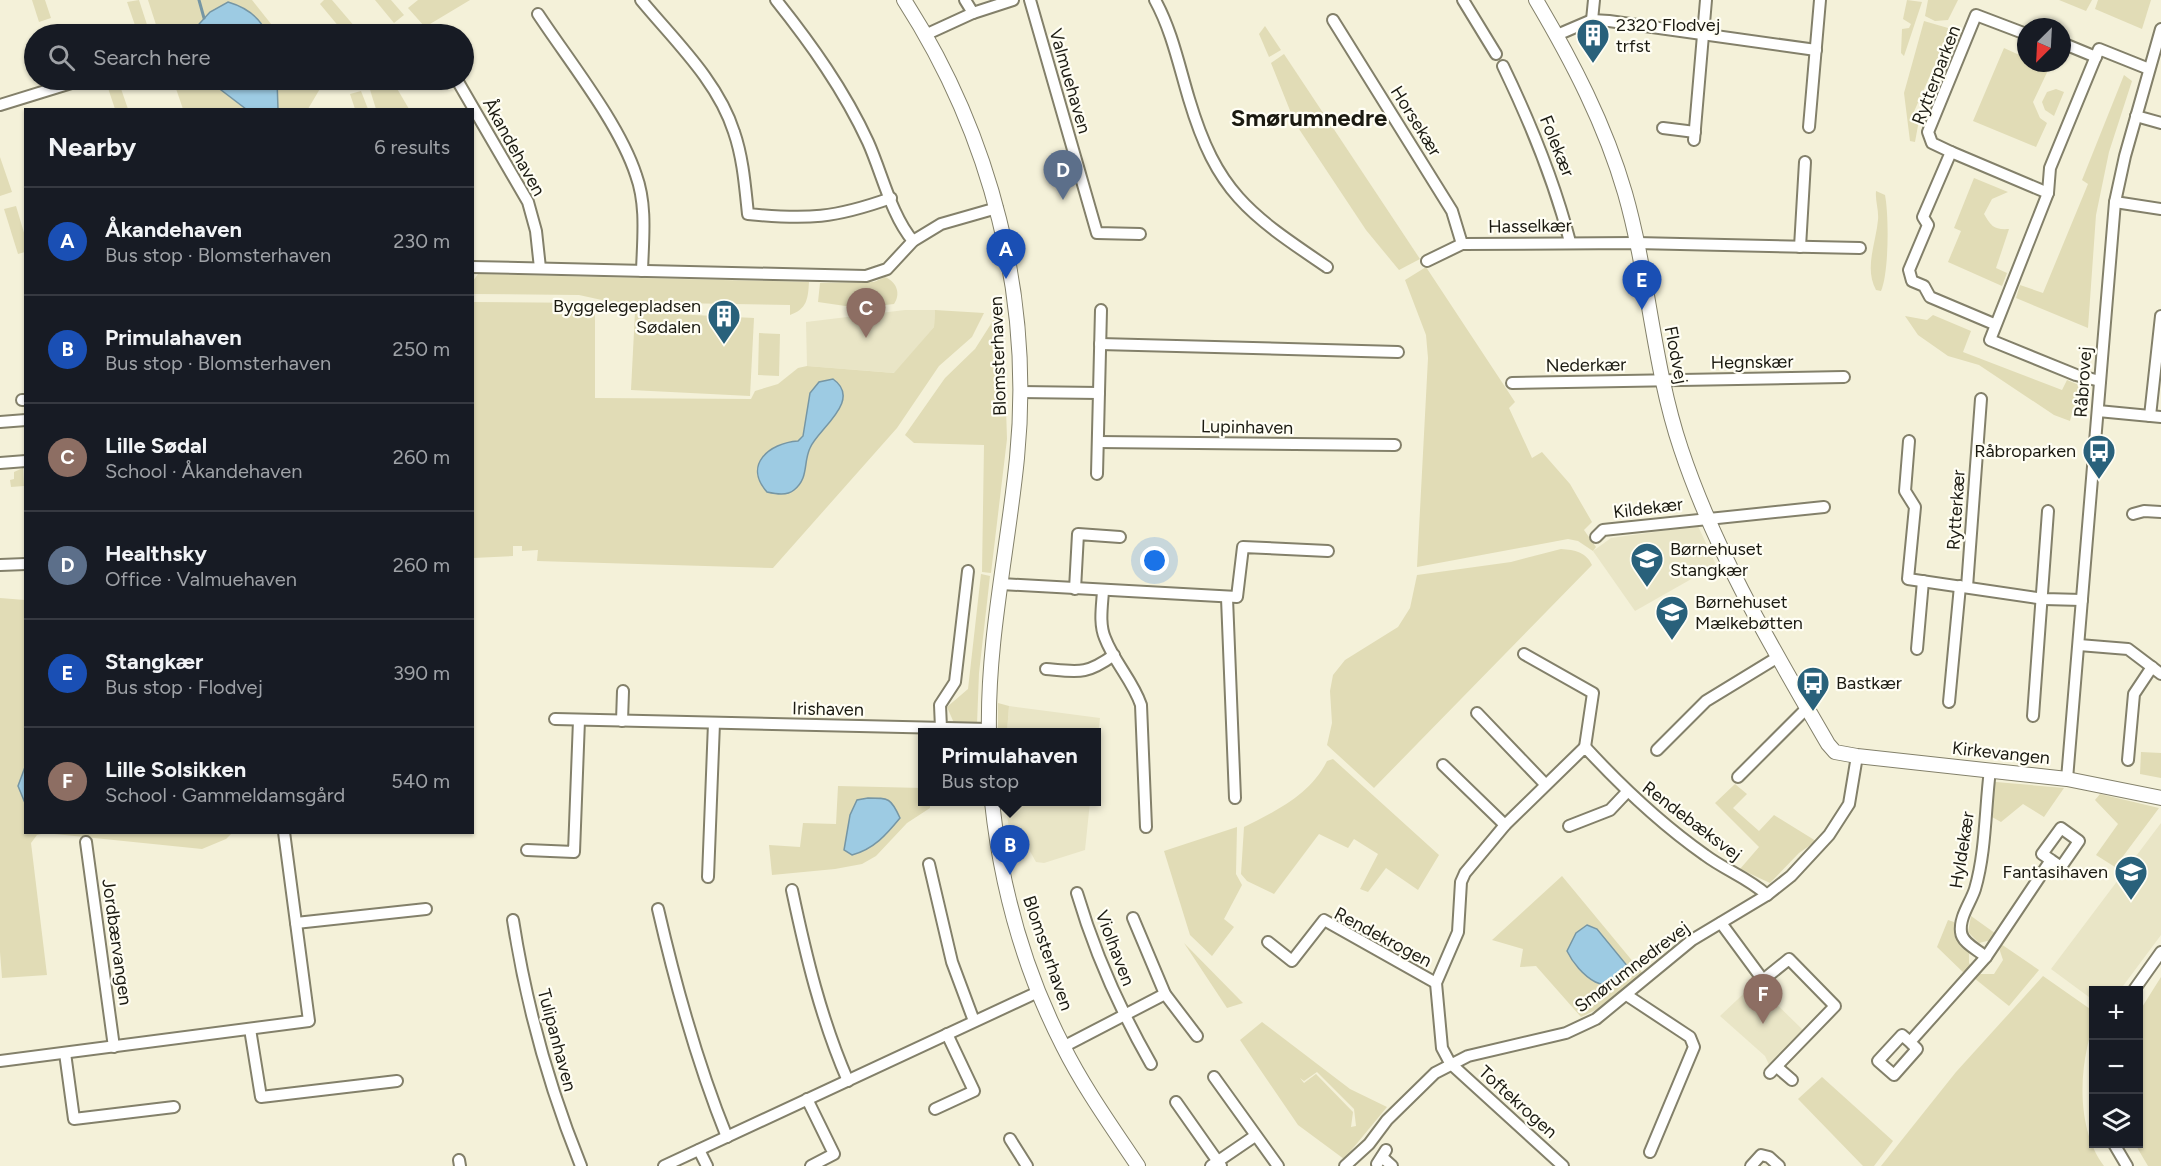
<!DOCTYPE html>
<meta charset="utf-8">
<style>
body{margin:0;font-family:Figtree,sans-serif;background:#20242c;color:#f1f3f6}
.controls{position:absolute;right:18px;bottom:18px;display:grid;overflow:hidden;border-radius:0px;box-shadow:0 2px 4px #0004}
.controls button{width:54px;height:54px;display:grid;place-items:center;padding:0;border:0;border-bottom:2px solid #363941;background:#171b24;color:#f1f3f6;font:30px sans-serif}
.compass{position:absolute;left:2017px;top:18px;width:54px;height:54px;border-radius:50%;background:#171b24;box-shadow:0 2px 4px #0004;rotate:204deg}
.you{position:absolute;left:1155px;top:561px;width:21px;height:21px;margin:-15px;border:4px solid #fff;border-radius:50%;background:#1a73e8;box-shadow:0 0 0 9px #1a73e833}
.badge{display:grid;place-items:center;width:39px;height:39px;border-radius:50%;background:#97b1bf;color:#fff;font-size:20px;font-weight:700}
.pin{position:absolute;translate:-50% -50px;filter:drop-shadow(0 2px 3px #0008)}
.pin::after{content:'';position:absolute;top:32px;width:21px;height:18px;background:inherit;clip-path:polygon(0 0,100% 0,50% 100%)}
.popup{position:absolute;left:918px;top:728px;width:183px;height:78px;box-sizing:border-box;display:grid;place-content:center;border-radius:0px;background:#171b24;filter:drop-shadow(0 2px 4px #0005);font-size:20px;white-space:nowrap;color:#9ea1a6}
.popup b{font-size:22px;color:#f1f3f6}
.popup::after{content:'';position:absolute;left:50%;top:100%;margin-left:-12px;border:12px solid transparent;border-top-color:#171b24}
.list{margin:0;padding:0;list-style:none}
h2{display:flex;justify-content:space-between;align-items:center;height:78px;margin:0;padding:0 24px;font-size:26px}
h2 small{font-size:20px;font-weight:400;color:#9ea1a6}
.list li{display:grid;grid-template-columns:39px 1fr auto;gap:18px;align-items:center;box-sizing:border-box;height:108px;padding:0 24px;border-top:2px solid #363941}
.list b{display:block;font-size:22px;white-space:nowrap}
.list p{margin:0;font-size:20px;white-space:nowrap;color:#9ea1a6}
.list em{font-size:20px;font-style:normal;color:#9ea1a6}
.icon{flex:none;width:33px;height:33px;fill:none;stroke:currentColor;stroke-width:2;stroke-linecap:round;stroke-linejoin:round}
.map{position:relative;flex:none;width:2161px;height:1166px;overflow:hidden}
.search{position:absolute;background:#171b24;box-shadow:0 2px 4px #0004;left:24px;top:24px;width:450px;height:66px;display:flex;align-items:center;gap:15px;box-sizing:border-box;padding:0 21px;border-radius:33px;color:#9ea1a6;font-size:22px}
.panel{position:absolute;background:#171b24;box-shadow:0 2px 4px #0004;left:24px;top:108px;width:450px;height:726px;border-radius:0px}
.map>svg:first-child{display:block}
.built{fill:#e9e5c6}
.green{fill:#e1dcb6;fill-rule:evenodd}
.water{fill:#9dcbe3;stroke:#7696a4;stroke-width:1.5}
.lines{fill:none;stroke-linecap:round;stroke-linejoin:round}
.stream{stroke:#7696a4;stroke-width:3}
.minor-casing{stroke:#83806a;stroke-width:14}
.tertiary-casing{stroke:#83806a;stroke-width:16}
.minor{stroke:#fff;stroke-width:10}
.tertiary{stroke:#fff;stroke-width:14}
.labels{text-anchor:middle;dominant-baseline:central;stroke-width:4.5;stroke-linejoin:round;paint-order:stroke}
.poi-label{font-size:18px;fill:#1b1a11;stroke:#fffef4;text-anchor:start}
.street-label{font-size:18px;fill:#1b1a11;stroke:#fffef4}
.district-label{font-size:24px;font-weight:bold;fill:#1b1a11;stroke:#fffef4}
</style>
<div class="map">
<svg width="2161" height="1166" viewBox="0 0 2161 1166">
<rect width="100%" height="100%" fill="#f4f1d9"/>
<g class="built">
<path d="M905,310H935L934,327L895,373L807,366L806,322Z"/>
<path d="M1698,526L1716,565L1635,611L1593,551L1611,538Z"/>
<path d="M1009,706L1100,718L1097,746V732H1007Z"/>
<path d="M1005,802H1090L1085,850L1044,863L1036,862L1017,828H1009Z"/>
<path d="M2161,823V935L2120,990H2094L2093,1000L2051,969Z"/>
<path d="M1755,983L1805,1032L1771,1069L1765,1056L1720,1016Z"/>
</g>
<g class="green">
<path d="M32,0H45L51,18L39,22Z"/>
<path d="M139,0L150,34H138L127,2Z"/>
<path d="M148,0H252L279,34H159Z"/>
<path d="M324,0H332L361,34H345L320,4Z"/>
<path d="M375,0H391L404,15L394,23Z"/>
<path d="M418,0H470L425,27L408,8Z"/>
<path d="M1907,0L1922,2L1904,56L1901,53L1902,29L1909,28L1911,24L1903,19Z"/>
<path d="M1928,0H1958L1948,20L1935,21L1925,16Z"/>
<path d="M2059,0H2092L2086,11Z"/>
<path d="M2098,0H2151L2142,29L2095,9Z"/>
<path d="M1924,21L1948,28L1950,31L1912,116L1919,120L1915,142L1910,141L1904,93Z"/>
<path d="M1265,26L1281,50L1269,57L1259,34Z"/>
<path d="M2004,48L2026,58V63L2051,64L2033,102L2040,118L2047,123L2036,147L1973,121Z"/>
<path d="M1284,54L1420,259L1399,270L1366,230L1295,123L1271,63Z"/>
<path d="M2124,75L2132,81L2109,152L2096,215L2088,328L2016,298L2020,285L2043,293L2088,184L2082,180Z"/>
<path d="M118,80L128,109H115L106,82Z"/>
<path d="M173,80H315L321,87L308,109H183Z"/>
<path d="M367,80H392L409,109H376Z"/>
<path d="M2056,89L2064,92L2054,116L2045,110L2042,102L2047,92Z"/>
<path d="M361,91L368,109H355L350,94Z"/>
<path d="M0,157L12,192L0,196Z"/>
<path d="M1974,178L2008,192L1992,199L1984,214C1991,226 1994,230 2009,229L1996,268L2007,273L2002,286L1948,262L1961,231L1954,228Z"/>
<path d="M1876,191L1885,195C1889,215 1889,273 1881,291L1876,290C1864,268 1876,243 1878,220C1879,210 1875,201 1876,191Z"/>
<path d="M16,206L25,236V252L18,254L4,209Z"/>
<path d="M1426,267L1515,402L1509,408L1532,458L1542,452L1570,484L1592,522L1584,530L1596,547L1593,551L1578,541L1568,539L1417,567L1428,358L1426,335L1405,280Z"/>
<path d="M478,274L809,282C808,299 807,309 790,315V305L611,302L579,295L473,294V281Z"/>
<path d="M885,277C897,282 901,294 894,304L859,308L818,302L820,283L874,282Z"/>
<path d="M472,302L595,303V398L751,399L755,391L778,384L798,368L807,366L894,373L934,327L935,310L984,313L972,337L939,366L897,428L773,568L537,561L538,550L522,551V546H513V556L473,558Z"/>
<path d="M635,312L754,318L750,396L631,390Z"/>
<path d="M1003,315L1007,439L991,573L982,572L984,445L914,443L905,435L945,378L975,349L996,316Z"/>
<path d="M1933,315L1971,331L1963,352L2062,390L2067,380L2084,387L2082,412L2072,413L2070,421L2054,415L1979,365L1948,356L1918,335L1905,316L1927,320Z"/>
<path d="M759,333L780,334L779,376L758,375Z"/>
<path d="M23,468L24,486L11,487L10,480L14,479V472Z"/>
<path d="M1561,549C1575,550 1586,552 1592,565L1374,788L1327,745L1332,723L1330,691L1333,675L1345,660L1398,627L1410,608L1417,575L1511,562Z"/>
<path d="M981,574L990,576L979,673L977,724L954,723L947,707L968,689Z"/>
<path d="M0,598L25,600L26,832L232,833L226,839L202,849L45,833L37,835L31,843L47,975L2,978L0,952Z"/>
<path d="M998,703L1009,706L1007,732H998Z"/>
<path d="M2141,752L2161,753V778L2140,774Z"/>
<path d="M1333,759L1439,855L1418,890L1386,868L1368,892L1360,889L1378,854L1354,839L1348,848L1319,834L1274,894L1247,881L1241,874L1244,827C1276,811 1310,795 1327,761Z"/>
<path d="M1995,782H1996L2064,788L2044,817L2023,804L2001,822L1992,817Z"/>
<path d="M1735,784L1747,794L1733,808L1759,831L1774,815L1816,841L1799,853L1770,883L1740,869L1759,847L1715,803Z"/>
<path d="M838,786L923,788V802H930V808L907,823L876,856L862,864L835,869L772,875L769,845L800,847L803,823L836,824Z"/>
<path d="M2100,794L2159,808L2115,867L2096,855L2118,824L2095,800Z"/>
<path d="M1237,827L1236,874L1242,885L1224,919L1234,927L1212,956L1190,935L1164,851Z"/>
<path d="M1562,876L1644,975L1604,1006L1581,1017L1536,966L1520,967L1523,949L1492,940Z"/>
<path d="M1971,916L1999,936L1993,944L1987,941L1979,943L1968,932Z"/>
<path d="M1948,920L1954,922C1956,934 1958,945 1969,952V963L1973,969L1967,976L1937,947Z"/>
<path d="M1184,943L1243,1003L1227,1008Z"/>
<path d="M2001,944L2039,970L2009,1006L1974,978L1978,974H1994L2003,960L1999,948Z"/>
<path d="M2043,976L2093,1011C2094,1025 2090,1035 2087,1048C2079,1085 2080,1134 2104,1166H1881L1956,1072Z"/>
<path d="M2161,977V1166H2148L2135,1144H2138L2139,1012Z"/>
<path d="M1262,1022L1350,1089L1387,1107L1344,1159L1298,1125L1240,1040ZM1317,1072L1354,1109L1356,1126L1351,1127L1353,1112L1316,1074L1304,1083L1300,1078L1304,1081Z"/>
<path d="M1822,1077L1893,1141L1874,1166H1863L1798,1099Z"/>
</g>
<g class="water">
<path d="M228,2C245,7 260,17 267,34H190L210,12Z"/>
<path d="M208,80H277L278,109H246Z"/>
<path d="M833,379C863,400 818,429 810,448C803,463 809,478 794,490C787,496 776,494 767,492C743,465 769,443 798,441L803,436L810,393L819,382Z"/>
<path d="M25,767L26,803H25L18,786Z"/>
<path d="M868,798C889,798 891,798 900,818C886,835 874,849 852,855L844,850L850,815L857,800Z"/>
<path d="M1587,925L1597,929L1629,968C1611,1005 1578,974 1567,951L1576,933Z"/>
</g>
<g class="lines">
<path class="stream" d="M199,0L204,18"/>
<defs>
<g id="minor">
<path d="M641,0C674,40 718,81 734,132C743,158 745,186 748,214C808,220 835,218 891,198"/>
<path d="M776,0C811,44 844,90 868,142C882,173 891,215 913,241"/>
<path d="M965,0L973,13"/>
<path d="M1030,0L1097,233L1140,234"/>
<path d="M1155,0C1172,31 1179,66 1189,99C1217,193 1249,214 1327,267"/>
<path d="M1463,0L1496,54"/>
<path d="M538,14C569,61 619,123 636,175C647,205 643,239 642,271"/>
<path d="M1333,20L1452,211L1462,244"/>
<path d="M1592,20L1594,0"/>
<path d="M925,35L973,13L1013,0"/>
<path d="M1557,35L1592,20L1609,21L1816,50"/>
<path d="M2062,43L2096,57"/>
<path d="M1503,66C1531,124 1554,180 1570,242"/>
<path d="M457,80L528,202L536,231L540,268"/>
<path d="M0,105L81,80"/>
<path d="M2136,116L2161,123"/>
<path d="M1809,127L1820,0"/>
<path d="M1663,128L1695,132"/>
<path d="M1694,140L1706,0"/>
<path d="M1951,152L2048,193"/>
<path d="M2115,202L2161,209"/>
<path d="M1800,247L1805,162"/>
<path d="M1427,261L1462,244L1636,243L1860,248"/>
<path d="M472,267L866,276L887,269L913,241L941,224L997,208"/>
<path d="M1994,324L1930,297L1924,286L1912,281L1909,270L1928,225L1923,217L1951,152L1932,143L1928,132L1976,15L2026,34"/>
<path d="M1100,344L1398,352"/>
<path d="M2100,381L2076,375L1990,340L2048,193L2050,168L2099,49L2149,69"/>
<path d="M1512,383L1844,377"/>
<path d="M1020,392L1099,393"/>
<path d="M22,400H26"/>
<path d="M2098,411L2161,417"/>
<path d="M2150,416L2161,316"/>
<path d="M0,422L26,420"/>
<path d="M1909,441L1905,491L1915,507L1908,579L2044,599L2082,600"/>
<path d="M1098,442L1395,445"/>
<path d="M0,463L26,461"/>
<path d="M1097,474L1101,310"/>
<path d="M2133,514L2144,511L2161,512"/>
<path d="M1596,537L1603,530L1824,507"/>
<path d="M0,565L26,564"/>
<path d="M1001,584L1237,597L1243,547L1328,551"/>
<path d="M1967,587L1981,399"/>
<path d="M1075,589L1078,534L1120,537"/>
<path d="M1103,591C1102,607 1099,624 1105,638C1114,662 1133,681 1141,705L1146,827"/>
<path d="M1227,598L1235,798"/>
<path d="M2079,645L2128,649L2161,674"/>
<path d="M1917,649L1923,581"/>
<path d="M1524,654L1593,693L1585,747"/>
<path d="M1046,669C1079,672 1086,675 1114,655"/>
<path d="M1949,702L1960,586"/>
<path d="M1477,713L1545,784"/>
<path d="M2033,716L2048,511"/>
<path d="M555,719L989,729"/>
<path d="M622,721L623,691"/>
<path d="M941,728L940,705L955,682L968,571"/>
<path d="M1657,750L1706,701L1778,657"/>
<path d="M2128,760L2134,694L2152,667"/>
<path d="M1443,765L1505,825"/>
<path d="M1738,777L1807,708"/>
<path d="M2067,779L2115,202L2125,156L2161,29"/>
<path d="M1569,826L1610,810L1627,792"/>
<path d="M86,842L114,1047"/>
<path d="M527,850L574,852L579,720"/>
<path d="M929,864L952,962L974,1021"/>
<path d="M708,877L714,723"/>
<path d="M792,890C806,956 821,1019 848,1081"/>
<path d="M1077,893C1095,954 1119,1008 1151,1064"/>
<path d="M658,909C676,987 697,1063 727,1137"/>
<path d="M1133,918L1165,994L1197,1036"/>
<path d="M513,920C526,1004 549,1087 581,1166"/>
<path d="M296,923L426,909"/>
<path d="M1721,923L1763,980L1789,959L1835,1006L1770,1073"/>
<path d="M1268,942L1292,961L1324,920L1436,983"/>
<path d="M1986,957C1978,950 1962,943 1961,932C1959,917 1971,902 1975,889C1986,851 1985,809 1990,770"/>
<path d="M2134,990L2161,952"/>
<path d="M1628,996L1690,1037L1694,1047L1650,1152"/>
<path d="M250,1029L261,1097L397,1081"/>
<path d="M1910,1042L1917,1049L1894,1075L1878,1061L1902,1035L1910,1042L1986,957L2051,860L2042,854L2061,828L2079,841L2061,867L2051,860"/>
<path d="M1063,1047L1165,994"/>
<path d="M65,1053L74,1119L174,1107"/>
<path d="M0,1061L309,1021L284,832"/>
<path d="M1777,1067L1792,1080"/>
<path d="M1214,1077L1278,1166"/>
<path d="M807,1099L834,1154L811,1166"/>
<path d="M1176,1102L1221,1166"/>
<path d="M935,1109L974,1091L947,1034"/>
<path d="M1010,1139L1027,1166"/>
<path d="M2114,1144L2127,1166"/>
<path d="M699,1150L707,1166"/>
<path d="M1382,1157L1392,1166"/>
<path d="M459,1160L460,1166"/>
<path d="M1377,1164L1386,1150"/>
<path d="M664,1166L1038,992"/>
<path d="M1211,1166L1255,1136"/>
<path d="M1345,1166L1369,1144L1387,1120L1435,1073L1468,1056L1566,1033L1596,1019L1692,940L1767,895L1791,876L1829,835L1849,804L1857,756"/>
<path d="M1563,1166L1450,1063L1442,1048L1436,983L1458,932L1461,882L1465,873L1505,825L1585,747C1621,786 1661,824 1705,855C1725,870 1748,878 1767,895"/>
<path d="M1751,1166L1761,1155L1769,1157L1779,1166"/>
</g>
<g id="tertiary">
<path d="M904,0C991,135 1033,297 1017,458C1008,549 987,641 989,732"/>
<path d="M1536,0C1572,61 1605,124 1625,193C1649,277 1653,366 1681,449C1716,554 1773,649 1828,744L1835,752L1857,756L2067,779L2161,798"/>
<path d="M992,802C1001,886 1024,970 1063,1046C1084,1088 1112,1127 1138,1166"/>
</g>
</defs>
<use href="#minor" class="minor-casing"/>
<use href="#tertiary" class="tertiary-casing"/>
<use href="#minor" class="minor"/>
<use href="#tertiary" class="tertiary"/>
</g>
<defs>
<symbol id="building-pin" viewBox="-11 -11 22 30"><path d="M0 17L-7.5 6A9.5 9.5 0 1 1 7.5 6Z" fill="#29617b" stroke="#fffef4"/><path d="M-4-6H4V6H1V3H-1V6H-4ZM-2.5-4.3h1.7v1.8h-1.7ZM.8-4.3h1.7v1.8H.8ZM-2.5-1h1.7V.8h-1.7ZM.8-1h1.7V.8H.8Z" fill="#fff"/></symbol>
<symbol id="bus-pin" viewBox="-11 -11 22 30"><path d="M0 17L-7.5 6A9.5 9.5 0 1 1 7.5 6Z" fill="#29617b" stroke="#fffef4"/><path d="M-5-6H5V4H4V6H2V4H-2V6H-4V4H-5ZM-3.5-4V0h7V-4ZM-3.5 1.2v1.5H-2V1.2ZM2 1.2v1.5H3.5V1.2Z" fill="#fff"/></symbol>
<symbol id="school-pin" viewBox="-11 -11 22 30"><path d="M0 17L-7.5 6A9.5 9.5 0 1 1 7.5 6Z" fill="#29617b" stroke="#fffef4"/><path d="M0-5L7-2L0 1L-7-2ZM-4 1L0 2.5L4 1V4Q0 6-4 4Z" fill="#fff"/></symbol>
</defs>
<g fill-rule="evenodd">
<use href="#building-pin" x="1574" y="16" width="38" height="52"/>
<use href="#building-pin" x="705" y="297" width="38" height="52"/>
<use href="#bus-pin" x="2080" y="432" width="38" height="52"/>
<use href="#school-pin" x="1628" y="540" width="38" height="52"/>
<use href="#school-pin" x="1653" y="593" width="38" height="52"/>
<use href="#bus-pin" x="1794" y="664" width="38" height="52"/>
<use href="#school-pin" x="2112" y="853" width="38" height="52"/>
</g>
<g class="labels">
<g class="poi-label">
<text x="1616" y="25">2320 Flodvej<tspan x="1616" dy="21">trfst</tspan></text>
<text x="701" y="306" text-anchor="end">Byggelegepladsen<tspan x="701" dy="21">Sødalen</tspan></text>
<text x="2076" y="451" text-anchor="end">Råbroparken</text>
<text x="1670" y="549">Børnehuset<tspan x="1670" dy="21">Stangkær</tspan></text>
<text x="1695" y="602">Børnehuset<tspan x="1695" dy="21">Mælkebøtten</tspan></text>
<text x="1836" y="683">Bastkær</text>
<text x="2108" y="872" text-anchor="end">Fantasihaven</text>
</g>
<g class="street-label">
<text transform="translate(1936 75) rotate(-69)">Rytterparken</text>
<text transform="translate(1070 81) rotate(74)">Valmuehaven</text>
<text transform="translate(1416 121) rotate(58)">Horsekær</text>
<text transform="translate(1557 146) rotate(68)">Folekær</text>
<text transform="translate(514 147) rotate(61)">Åkandehaven</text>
<text transform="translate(1530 226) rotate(-1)">Hasselkær</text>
<text transform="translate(1676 355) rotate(79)">Flodvej</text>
<text transform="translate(998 356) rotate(-92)">Blomsterhaven</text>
<text transform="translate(1752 362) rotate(-1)">Hegnskær</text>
<text transform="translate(1586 365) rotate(-1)">Nederkær</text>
<text transform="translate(2083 382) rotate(-86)">Råbrovej</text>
<text transform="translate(1247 427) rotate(1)">Lupinhaven</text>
<text transform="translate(1648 508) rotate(-7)">Kildekær</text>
<text transform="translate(1956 510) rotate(-86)">Rytterkær</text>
<text transform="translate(828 709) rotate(1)">Irishaven</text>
<text transform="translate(2001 753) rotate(6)">Kirkevangen</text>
<text transform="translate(1692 821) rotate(37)">Rendebæksvej</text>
<text transform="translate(1962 850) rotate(-81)">Hyldekær</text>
<text transform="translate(1383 937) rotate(28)">Rendekrogen</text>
<text transform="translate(117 942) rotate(82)">Jordbærvangen</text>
<text transform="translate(1115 948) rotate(69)">Violhaven</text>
<text transform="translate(1048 953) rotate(71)">Blomsterhaven</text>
<text transform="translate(1632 967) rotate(-37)">Smørumnedrevej</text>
<text transform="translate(557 1040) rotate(75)">Tulipanhaven</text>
<text transform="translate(1518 1102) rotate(42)">Toftekrogen</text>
</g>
<g class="district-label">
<text x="1309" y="117">Smørumnedre</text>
</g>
</g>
</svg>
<div class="controls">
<button>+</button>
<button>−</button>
<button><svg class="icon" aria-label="layers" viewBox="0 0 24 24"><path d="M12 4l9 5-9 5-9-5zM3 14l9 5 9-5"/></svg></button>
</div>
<svg class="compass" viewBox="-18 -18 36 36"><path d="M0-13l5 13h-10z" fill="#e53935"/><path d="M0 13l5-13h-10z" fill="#9ea1a6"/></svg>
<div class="you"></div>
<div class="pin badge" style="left:1006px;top:279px;background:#1a4fb4">A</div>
<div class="pin badge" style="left:1010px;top:875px;background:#1a4fb4">B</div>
<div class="popup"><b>Primulahaven</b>Bus stop</div>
<div class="pin badge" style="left:866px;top:338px;background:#8d6e63">C</div>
<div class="pin badge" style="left:1063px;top:200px;background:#5c6f8a">D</div>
<div class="pin badge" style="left:1642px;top:310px;background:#1a4fb4">E</div>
<div class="pin badge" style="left:1763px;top:1024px;background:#8d6e63">F</div>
<div class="search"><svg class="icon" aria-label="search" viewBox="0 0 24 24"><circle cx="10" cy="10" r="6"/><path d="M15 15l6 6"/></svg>Search here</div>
<section class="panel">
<h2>Nearby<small>6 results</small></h2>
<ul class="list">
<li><span class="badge" style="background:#1a4fb4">A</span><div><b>Åkandehaven</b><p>Bus stop · Blomsterhaven</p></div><em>230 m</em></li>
<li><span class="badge" style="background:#1a4fb4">B</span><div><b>Primulahaven</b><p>Bus stop · Blomsterhaven</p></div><em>250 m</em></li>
<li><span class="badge" style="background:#8d6e63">C</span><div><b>Lille Sødal</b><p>School · Åkandehaven</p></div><em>260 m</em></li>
<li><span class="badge" style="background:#5c6f8a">D</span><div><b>Healthsky</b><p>Office · Valmuehaven</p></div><em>260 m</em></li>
<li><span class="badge" style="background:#1a4fb4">E</span><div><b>Stangkær</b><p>Bus stop · Flodvej</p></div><em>390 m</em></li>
<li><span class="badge" style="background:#8d6e63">F</span><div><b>Lille Solsikken</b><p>School · Gammeldamsgård</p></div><em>540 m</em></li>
</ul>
</section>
</div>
